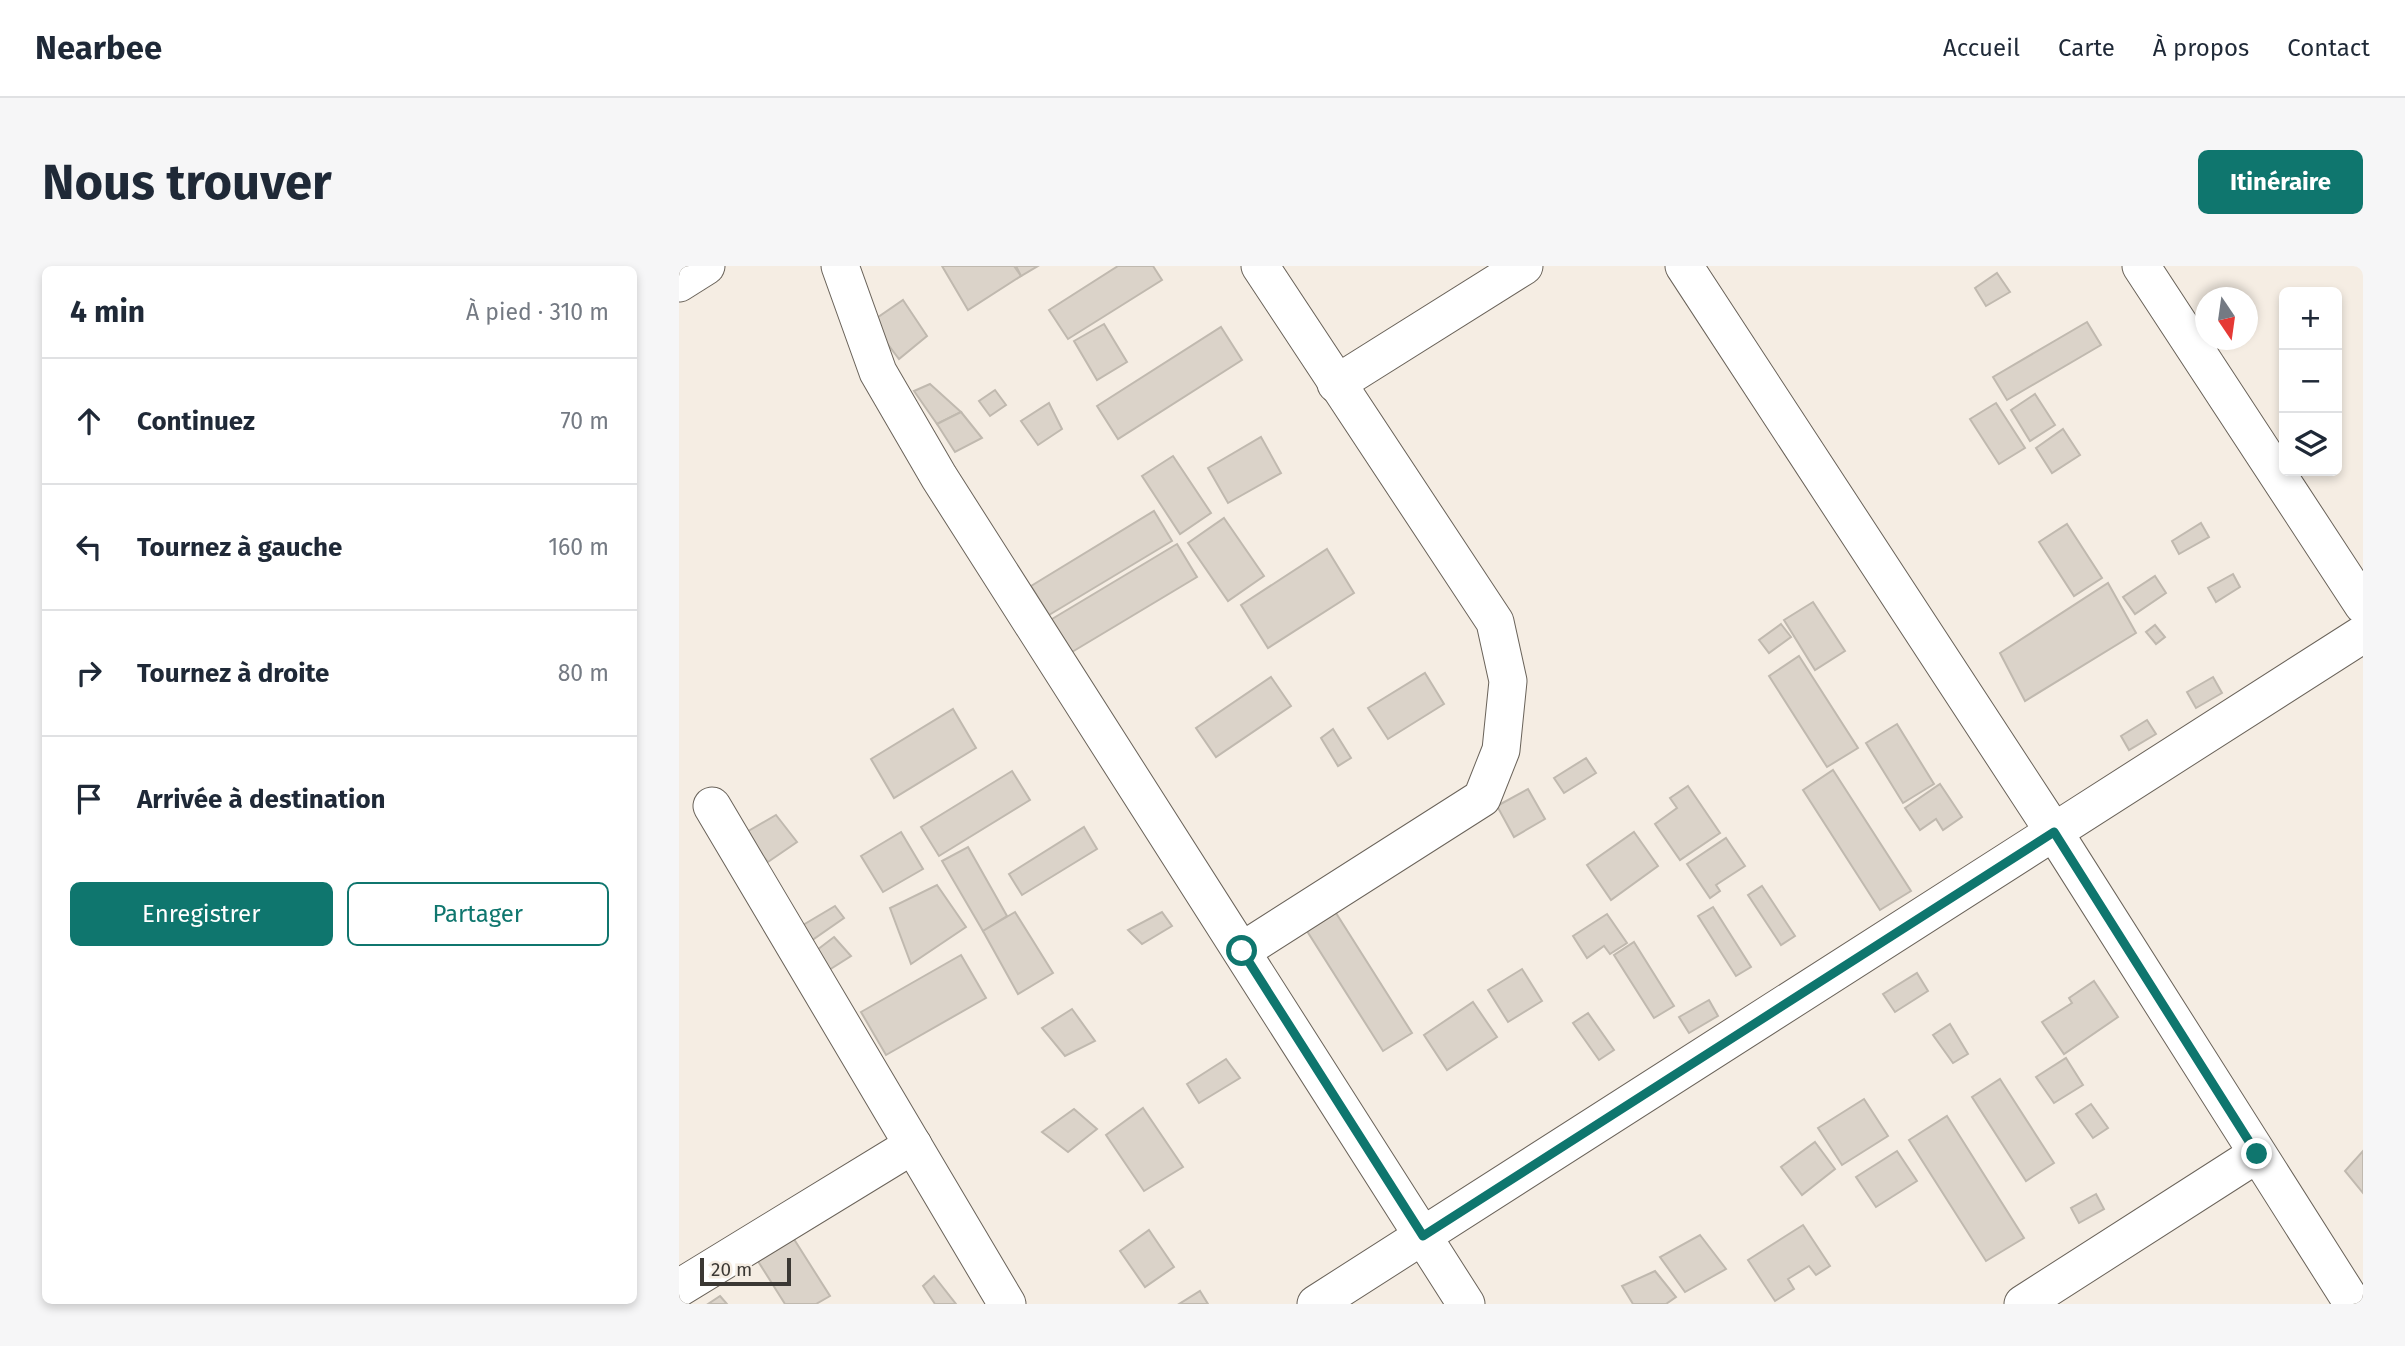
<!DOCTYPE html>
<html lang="fr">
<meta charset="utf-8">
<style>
body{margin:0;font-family:"Fira Sans",sans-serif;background:#f6f6f7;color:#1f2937}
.controls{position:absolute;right:21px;top:21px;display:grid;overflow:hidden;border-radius:10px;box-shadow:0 4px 10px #0003}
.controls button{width:63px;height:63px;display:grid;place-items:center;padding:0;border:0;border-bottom:2px solid #e0e1e3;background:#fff;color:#1f2937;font:35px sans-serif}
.compass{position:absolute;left:1516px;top:21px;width:63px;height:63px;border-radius:50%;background:#fff;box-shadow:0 4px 10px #0003;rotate:167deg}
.scale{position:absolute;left:21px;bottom:18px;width:91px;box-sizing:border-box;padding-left:7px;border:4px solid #3b3834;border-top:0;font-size:19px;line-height:24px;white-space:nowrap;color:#3b3834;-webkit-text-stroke:5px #f5ede3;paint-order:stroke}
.stop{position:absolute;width:21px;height:21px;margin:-16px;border:5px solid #0f766e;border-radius:50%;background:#fff}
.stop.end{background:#0f766e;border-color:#fff;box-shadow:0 2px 7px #0008}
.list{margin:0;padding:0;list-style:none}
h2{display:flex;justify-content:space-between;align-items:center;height:91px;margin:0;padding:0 28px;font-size:30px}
h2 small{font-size:23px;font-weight:400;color:#747a83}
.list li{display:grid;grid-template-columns:46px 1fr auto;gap:21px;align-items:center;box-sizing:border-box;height:126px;padding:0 28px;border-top:2px solid #e0e1e3}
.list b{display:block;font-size:26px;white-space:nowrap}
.list em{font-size:23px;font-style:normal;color:#747a83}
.actions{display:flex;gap:14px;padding:21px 28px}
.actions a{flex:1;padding:16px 0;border:2px solid #0f766e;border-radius:10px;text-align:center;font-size:24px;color:#0f766e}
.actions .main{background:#0f766e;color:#fff}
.icon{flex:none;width:38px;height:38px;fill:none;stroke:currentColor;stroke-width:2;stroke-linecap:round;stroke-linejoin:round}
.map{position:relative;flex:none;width:1684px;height:1038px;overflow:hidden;border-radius:10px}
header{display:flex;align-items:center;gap:42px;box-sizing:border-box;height:98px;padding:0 35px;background:#fff;border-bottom:2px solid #e0e1e3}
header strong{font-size:33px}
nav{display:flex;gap:38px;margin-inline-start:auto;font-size:24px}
.intro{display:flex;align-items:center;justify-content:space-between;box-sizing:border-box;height:168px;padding:0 42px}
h1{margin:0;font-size:49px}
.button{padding:18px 32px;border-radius:10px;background:#0f766e;color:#fff;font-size:24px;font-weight:700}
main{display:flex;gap:42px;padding:0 42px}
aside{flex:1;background:#fff;border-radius:10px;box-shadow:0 4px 10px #0003}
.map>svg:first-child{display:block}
.building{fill:#dbd3c9;stroke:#c0b9af;stroke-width:2}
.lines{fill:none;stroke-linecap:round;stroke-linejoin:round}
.minor-casing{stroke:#6a635a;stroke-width:39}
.minor{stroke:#fff;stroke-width:37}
.route{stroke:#0f766e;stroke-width:9}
</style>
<header>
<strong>Nearbee</strong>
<nav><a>Accueil</a><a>Carte</a><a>À propos</a><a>Contact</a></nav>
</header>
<div class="intro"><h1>Nous trouver</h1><a class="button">Itinéraire</a></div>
<main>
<aside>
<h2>4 min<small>À pied · 310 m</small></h2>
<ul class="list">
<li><svg class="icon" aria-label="ahead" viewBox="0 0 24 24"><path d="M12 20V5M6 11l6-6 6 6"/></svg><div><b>Continuez</b></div><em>70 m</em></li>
<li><svg class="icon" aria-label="left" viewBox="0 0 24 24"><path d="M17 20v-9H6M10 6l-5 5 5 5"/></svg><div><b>Tournez à gauche</b></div><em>160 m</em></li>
<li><svg class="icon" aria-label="right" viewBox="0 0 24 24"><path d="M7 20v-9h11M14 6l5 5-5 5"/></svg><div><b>Tournez à droite</b></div><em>80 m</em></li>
<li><svg class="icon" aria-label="arrive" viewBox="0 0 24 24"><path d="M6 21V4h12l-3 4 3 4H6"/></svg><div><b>Arrivée à destination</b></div></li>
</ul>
<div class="actions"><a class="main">Enregistrer</a><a>Partager</a></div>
</aside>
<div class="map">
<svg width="1684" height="1038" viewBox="0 0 1684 1038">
<rect width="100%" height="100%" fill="#f5ede3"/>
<g class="building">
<path d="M263,0H335L342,10L289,44Z"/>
<path d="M337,0H359L342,10Z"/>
<path d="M439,0H474L483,14L389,73L370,44Z"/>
<path d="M1318,7L1331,26L1307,40L1296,22Z"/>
<path d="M224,34L248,70L220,93L192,56Z"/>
<path d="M1408,56L1422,79L1328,134L1314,111Z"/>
<path d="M425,58L448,96L418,114L395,75Z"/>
<path d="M542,61L563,94L439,173L418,140Z"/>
<path d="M251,118L282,146L258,158L235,125Z"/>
<path d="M316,124L327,139L311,150L300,135Z"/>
<path d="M1356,128L1376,159L1351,175L1332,144Z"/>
<path d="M370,137L383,163L359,179L342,155Z"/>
<path d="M1317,137L1346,182L1320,198L1291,153Z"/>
<path d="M282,146L303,172L276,186L258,158Z"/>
<path d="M1384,163L1401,189L1373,207L1357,182Z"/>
<path d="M582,171L602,207L549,237L529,202Z"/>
<path d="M494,190L532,247L501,268L463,210Z"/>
<path d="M475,245L493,275L370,349L352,320Z"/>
<path d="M545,252L585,310L549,335L509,277Z"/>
<path d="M1522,257L1530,271L1500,288L1493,275Z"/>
<path d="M1388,258L1423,312L1395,330L1360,276Z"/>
<path d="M498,278L518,311L388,389L368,356Z"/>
<path d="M648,283L675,327L589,382L562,339Z"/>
<path d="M1554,308L1561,321L1537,336L1529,322Z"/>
<path d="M1476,310L1487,327L1456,348L1444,331Z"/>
<path d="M1429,317L1457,367L1346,435L1321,387Z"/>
<path d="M1134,336L1166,385L1136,404L1105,354Z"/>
<path d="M1102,358L1112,371L1090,387L1080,374Z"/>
<path d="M1476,359L1486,371L1477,378L1467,366Z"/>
<path d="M1120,390L1179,482L1148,501L1090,410Z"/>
<path d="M746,407L765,438L709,473L689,442Z"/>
<path d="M592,411L612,440L537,491L517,462Z"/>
<path d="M1534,411L1543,427L1517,442L1508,426Z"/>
<path d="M274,443L297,482L215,532L192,493Z"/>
<path d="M1468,454L1477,468L1450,484L1442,470Z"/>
<path d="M1218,458L1255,518L1224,537L1187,477Z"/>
<path d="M654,463L672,492L659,500L642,472Z"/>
<path d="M907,492L917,507L885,527L875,512Z"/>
<path d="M1154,504L1232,625L1201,644L1124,524Z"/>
<path d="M333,505L351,534L260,590L242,561Z"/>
<path d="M1261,518L1283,551L1264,564L1257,553L1241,564L1226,542Z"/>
<path d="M1009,520L1041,567L1001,594L976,558L998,542L991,532Z"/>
<path d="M849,523L866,553L835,571L818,540Z"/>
<path d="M97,549L118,576L89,596L66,567Z"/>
<path d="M405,561L418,583L343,629L330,608Z"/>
<path d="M222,566L244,603L204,626L182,590Z"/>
<path d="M955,566L979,600L932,634L908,599Z"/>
<path d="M1047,572L1066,600L1037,619L1041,625L1031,632L1008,598Z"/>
<path d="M289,581L328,650L304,665L263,595Z"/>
<path d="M258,619L287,661L232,698L211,642Z"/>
<path d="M1083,620L1116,670L1102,679L1069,629Z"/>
<path d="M156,640L165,652L129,677L119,662Z"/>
<path d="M1034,641L1072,701L1057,710L1019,650Z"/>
<path d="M336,646L374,707L339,728L304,665Z"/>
<path d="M483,646L493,660L463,678L449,664Z"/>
<path d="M657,647L733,767L704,785L628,665Z"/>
<path d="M928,648L948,677L931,688L925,680L908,692L894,670Z"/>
<path d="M155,671L172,690L150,704L134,687Z"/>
<path d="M955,676L995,740L975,752L935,689Z"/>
<path d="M282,689L307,732L207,789L182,746Z"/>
<path d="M843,703L863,735L829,756L809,724Z"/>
<path d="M1238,707L1249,725L1216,746L1204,728Z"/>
<path d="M1415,715L1439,751L1385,788L1363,756L1393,737L1390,732Z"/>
<path d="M1030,734L1039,750L1010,767L1000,751Z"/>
<path d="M794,736L818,771L768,804L745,769Z"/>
<path d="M393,743L416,775L386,790L363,762Z"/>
<path d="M909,747L935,784L920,794L894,757Z"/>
<path d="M1271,758L1289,788L1274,797L1254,769Z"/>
<path d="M1387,792L1404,819L1375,837L1357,811Z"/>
<path d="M547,793L561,812L520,837L508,818Z"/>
<path d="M1321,813L1375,897L1347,915L1293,831Z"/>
<path d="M1185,833L1209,870L1163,899L1139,862Z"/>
<path d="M1412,838L1429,862L1414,872L1397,848Z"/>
<path d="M464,842L504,901L465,925L427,869Z"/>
<path d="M395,843L418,863L389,886L363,866Z"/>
<path d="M1268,850L1345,972L1307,995L1230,874Z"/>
<path d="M1136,876L1156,903L1123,929L1102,901Z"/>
<path d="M1218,885L1238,915L1197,941L1177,911Z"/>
<path d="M1684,885V927L1666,905Z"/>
<path d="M1417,928L1425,943L1400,957L1392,942Z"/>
<path d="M1124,959L1151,1000L1137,1009L1130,1000L1109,1013L1115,1023L1096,1035L1069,994Z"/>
<path d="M470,964L495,1001L466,1021L441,985Z"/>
<path d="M1021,969L1047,1003L1006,1026L981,991Z"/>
<path d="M113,970L151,1030L137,1038H106L77,992Z"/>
<path d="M976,1005L997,1031L987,1038H954L943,1020Z"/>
<path d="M255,1010L277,1038H256L244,1020Z"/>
<path d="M521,1025L529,1038H500Z"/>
<path d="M41,1030L48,1038H29Z"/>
</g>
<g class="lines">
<defs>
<g id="minor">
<path d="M161,0L199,106L260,211L787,1038"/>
<path d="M1005,0L1375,566L1674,1038"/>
<path d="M1462,0L1684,339"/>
<path d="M0,17L27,0"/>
<path d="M657,118L845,0"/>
<path d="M33,540L328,1038"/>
<path d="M563,685L803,532L822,484L829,415L816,356L581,0"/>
<path d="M0,1022L234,879"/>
<path d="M637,1038L1684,368"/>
<path d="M1344,1038L1578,888"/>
</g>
</defs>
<use href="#minor" class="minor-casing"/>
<use href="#minor" class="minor"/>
</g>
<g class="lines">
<path class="route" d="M563,685L744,970L1375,566L1578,888"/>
</g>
</svg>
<div class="controls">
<button>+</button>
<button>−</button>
<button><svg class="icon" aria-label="layers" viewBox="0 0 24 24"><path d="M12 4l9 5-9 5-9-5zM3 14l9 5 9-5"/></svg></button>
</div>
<svg class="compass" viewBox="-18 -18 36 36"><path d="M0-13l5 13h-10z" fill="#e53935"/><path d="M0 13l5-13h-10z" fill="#747a83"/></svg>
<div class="scale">20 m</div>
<div class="stop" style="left:563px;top:685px"></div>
<div class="stop end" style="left:1578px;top:888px"></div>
</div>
</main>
